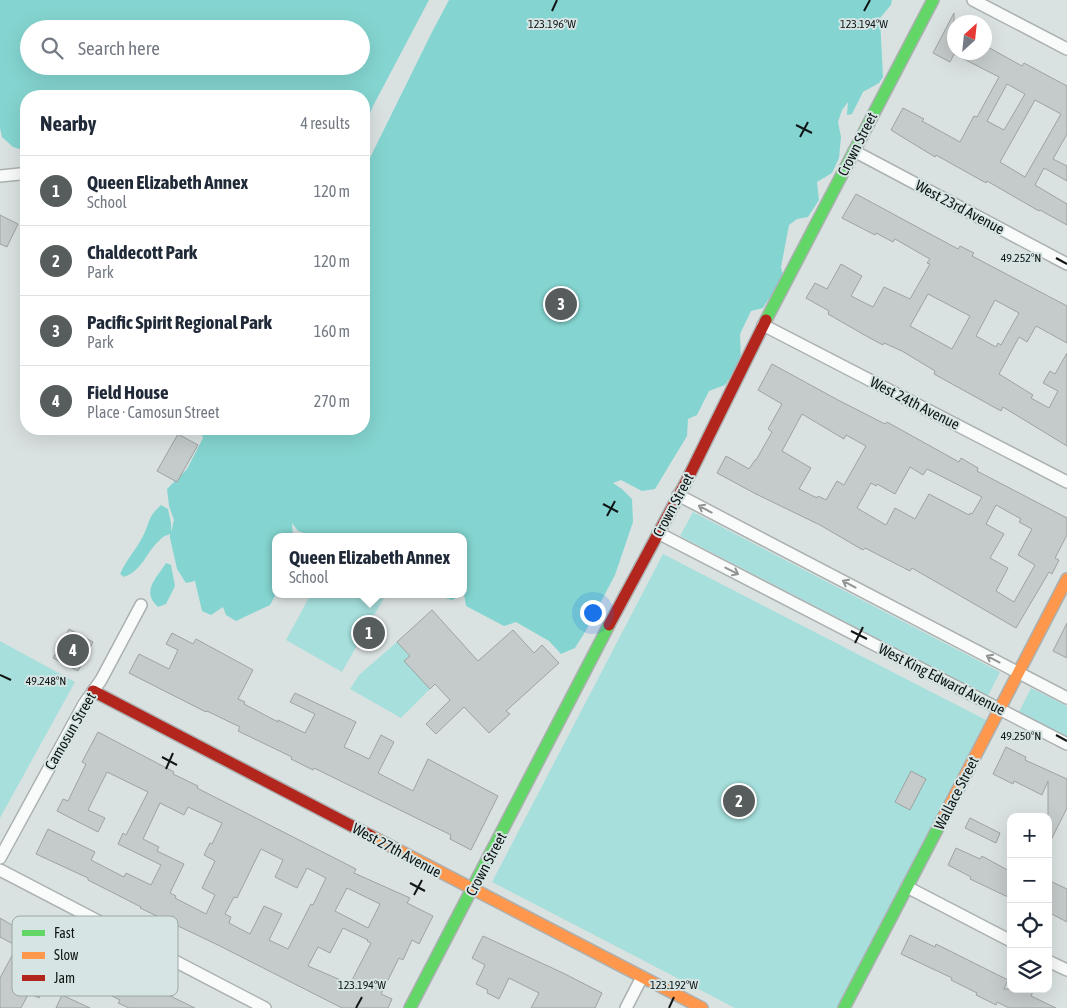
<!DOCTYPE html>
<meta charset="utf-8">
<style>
body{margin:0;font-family:"Asap Condensed",sans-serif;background:#f6f6f7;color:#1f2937}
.controls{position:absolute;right:15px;bottom:15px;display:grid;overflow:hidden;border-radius:10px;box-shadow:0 5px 20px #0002}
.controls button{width:45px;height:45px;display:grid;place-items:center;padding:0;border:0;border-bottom:1px solid #e0e1e3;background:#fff;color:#1f2937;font:25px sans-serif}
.compass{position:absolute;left:947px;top:15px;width:45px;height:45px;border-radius:50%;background:#fff;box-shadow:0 5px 20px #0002;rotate:27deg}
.you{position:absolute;left:592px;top:612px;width:18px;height:18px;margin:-12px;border:4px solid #fff;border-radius:50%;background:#1a73e8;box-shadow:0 0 0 8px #1a73e833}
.badge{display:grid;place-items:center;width:32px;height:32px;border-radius:50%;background:#575d5c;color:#fff;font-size:16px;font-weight:700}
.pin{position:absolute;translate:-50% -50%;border:2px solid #fff;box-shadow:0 1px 5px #0006}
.popup{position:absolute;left:272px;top:533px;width:195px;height:65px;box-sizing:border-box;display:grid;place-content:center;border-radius:10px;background:#fff;filter:drop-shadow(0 1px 4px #0005);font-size:16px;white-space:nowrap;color:#747a83}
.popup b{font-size:19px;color:#1f2937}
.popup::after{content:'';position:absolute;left:50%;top:100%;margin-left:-10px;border:10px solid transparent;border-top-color:#fff}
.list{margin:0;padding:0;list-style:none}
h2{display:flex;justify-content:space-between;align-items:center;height:65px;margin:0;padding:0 20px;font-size:21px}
h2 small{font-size:16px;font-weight:400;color:#747a83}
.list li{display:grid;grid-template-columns:32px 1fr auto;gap:15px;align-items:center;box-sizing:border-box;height:70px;padding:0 20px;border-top:1px solid #e0e1e3}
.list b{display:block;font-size:19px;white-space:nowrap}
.list p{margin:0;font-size:16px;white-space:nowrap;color:#747a83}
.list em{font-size:16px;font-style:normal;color:#747a83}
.icon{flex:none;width:28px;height:28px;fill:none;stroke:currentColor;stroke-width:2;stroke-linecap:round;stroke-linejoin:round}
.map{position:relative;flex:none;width:1067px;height:1008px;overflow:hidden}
.search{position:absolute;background:#fff;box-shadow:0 5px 20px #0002;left:20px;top:20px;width:350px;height:55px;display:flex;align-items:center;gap:12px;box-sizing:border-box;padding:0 18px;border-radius:28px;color:#747a83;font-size:19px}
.panel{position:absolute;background:#fff;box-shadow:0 5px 20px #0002;left:20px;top:90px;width:350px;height:345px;border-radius:20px}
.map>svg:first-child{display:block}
.green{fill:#a6dfdc}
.forest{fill:#84d5d1;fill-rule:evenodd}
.building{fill:#c5caca;stroke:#9da3a2;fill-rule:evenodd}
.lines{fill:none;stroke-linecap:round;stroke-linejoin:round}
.street-casing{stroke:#abb0b0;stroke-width:14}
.fast-casing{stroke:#abb0b0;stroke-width:14}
.slow-casing{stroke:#abb0b0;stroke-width:14}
.jam-casing{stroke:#abb0b0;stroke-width:14}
.street{stroke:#f9fbfa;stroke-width:11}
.fast{stroke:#63d668;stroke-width:11}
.slow{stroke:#ff974d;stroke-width:11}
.jam{stroke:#b3261e;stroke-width:11}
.oneway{stroke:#909493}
.ticks{fill:none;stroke:#101515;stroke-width:2}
.labels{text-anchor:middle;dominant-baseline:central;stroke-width:4;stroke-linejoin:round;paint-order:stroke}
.street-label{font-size:15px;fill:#101515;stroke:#d6e5e4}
.key{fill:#d6e5e4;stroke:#9ba7a6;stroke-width:1}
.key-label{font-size:14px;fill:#101515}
.ticks-label{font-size:12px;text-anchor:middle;fill:#101515;stroke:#d6e5e4;stroke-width:4;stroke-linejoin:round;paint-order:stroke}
</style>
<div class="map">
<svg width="1067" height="1008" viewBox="0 0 1067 1008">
<rect width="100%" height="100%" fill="#dae2e1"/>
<g class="green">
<path d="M693,512L1000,672L988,696L680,536Z"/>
<path d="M663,554L986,720L837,1008H735L492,882Z"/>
<path d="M311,594H386L342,672L286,640Z"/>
<path d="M0,641L75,682L0,818Z"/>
<path d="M397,642L410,656L405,661L430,689L401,718L350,689L359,675Z"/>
<path d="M1031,688L1067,706V737L1019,712Z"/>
</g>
<g class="forest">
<path d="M0,0H429L373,106L364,129V96H26V151L13,147L2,137L0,128ZM29,29H361V66H29Z"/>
<path d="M449,0H892L891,5L880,18L883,77L879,83L863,92L852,114L847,115L848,102L842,110L838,122L841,137L839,158L832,173L817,182L819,200L808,217L797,219L789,225L781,267L784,280C778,290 769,297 763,308L751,311L740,334L741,361L725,385L709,391L697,415L688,419L687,436L655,489L642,491L621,480L613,483L622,489L632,499L633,522L615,575L585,632L575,648L561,654L549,641L516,622L504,626L466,606L464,594L452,600L432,594H463V537H309V535L298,531L292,523L293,537H275L276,594L270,605L236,621L226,615L223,607L211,615L202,611L195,581L186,583L177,569L170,538V534C167,535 162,537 160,540C146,552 143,570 124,577L120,574C126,560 136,550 143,536C151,521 146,519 161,505L168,509L171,523V532L174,520L169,506L167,489L187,469L203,438L200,429H364V170L432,32Z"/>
<path d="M166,563L171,565L175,586L166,604L158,607C141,591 156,579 166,563Z"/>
</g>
<g class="building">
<path d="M954,13V52H984V45L1022,66L1024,63L1067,86V134L1053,159L1067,166V181L1044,168L1035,185L1067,204V225L1040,210L1039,211L987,181L986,183L936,155L935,157L891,130L903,108L924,119L922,121L960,142L974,116L977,117L999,77L954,54L950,62L933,53ZM1007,84L1025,94L1004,130L987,121ZM1035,100L1061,114L1025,177L1000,162Z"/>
<path d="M856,194L958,249L960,246L974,253L972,256L1067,306V343L1036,326L1027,342L1019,337L999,374L1033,395L1031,398L1049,408L1058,391L1043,383L1050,371L1055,374L1067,353V446L1003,407L1001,411L934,374L935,371L902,351L884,343L883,345L868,337L828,314L829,311L806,298L815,283L827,289L841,264L862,276L851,296L873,307L884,287L910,299L930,264L927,263L930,259L895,239L893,242L876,233L875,235L842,218ZM928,294L970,316L952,349L910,326ZM995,300L1019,313L1001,345L998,343L996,347L976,336Z"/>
<path d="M0,215L18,224L7,247L0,244Z"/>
<path d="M772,364L838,400L885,424L887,422L959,462L961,458L978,468L977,471L1067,518V535L1055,558L1059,560L1052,574L1049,572L1016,628L912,568L910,571L865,548L863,550L820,525L756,494L717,473L726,456L749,469L755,460H756L772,432L768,429L782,404L758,390ZM802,414L844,439L846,435L866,446L844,485L837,481L826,500L818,496L817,498L799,489L811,468L782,451ZM910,467L923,475L927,469L982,497L972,514L970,513L969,515L929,494L915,519L895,508L886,525L857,508L871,483L876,486L877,484L895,494ZM996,505L1021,519L1019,522L1032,529L1018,555L1035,565L1014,602L996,591L1008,568L990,558L1004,534L986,524Z"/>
<path d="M178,434L198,445L177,482L157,471Z"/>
<path d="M432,610L478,661L513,630L534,653L542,645L559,663L506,711L510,714L489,733L464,707L436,734L426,724L450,700L435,684L430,689L404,661L410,656L397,642Z"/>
<path d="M1067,623V658L1053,651Z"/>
<path d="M69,629L93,642L78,671L53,658Z"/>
<path d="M172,633L193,644L196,639L253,670L238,699L245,702L244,704L278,722V720L305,733L315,714L290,702L295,693L356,722L344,747L369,759L381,735L394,742L378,773L413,791L428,759L498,796L471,850L450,839L451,835L314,768L313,770L291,759L292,757L238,731L240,727L207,711L206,712L129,673L139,654L169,669L178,650L166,644Z"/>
<path d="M98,732L174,772L173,774L198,786L197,788L356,869L354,873L410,898L407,903L433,916L419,944L412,940L403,960L399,958L381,994L392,999L388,1008H342L218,945L140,908L141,907L88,880V878L36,854L48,829L95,852L91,860L124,877L126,873L151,885L161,865L118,844L123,833L126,835L148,792L107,772L88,810L105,818L98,832L57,811L63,799L68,801L86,764L82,762ZM160,803L184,815L188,807L222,823L212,844L210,843L204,855L215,861L202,888L215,895L206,914L175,898L176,896L170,893L184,864L157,851L159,847L143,839ZM261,849L283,860L275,877L297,888L307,868L326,878L313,905L311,904L288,949L269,940L282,914L264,906L250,934L229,923L231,917L225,914L234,897L237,898ZM347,888L380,904L368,928L335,911ZM343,928L368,940L367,941L371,943L350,984L308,966L318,947L330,953Z"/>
<path d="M1006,747L1026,757L1025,760L1067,779V808L1048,846V781L1042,795L1014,781L1013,784L993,774Z"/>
<path d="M911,771L926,779L910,810L895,802Z"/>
<path d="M970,818L1000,833L996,843L965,828Z"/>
<path d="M956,848L980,859L982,856L1011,872V891L1008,897L970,879L971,877L948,865Z"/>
<path d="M1048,880L1067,889V922L1048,912Z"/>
<path d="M0,918L22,931L25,926L77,953L78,951L100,961L99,962L118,973L159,993L160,991L195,1008H129L118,1003L120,1000L60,971L58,976L50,973L39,998L29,993L21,1008H0V978L15,950L13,949L15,945L0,937Z"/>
<path d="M910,935L935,947L936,944L1008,980L1004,989H1034L1031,996L1056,1008H1009L997,1002L996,1005L976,995L977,993L951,980L952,978L901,954Z"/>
<path d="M483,936L563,973L602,993L595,1008H531L539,993L509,978L499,999L487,993L488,990L476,984L485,965L472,958Z"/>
<path d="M62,995L90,1008H56Z"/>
</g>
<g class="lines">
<defs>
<g id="street">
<path d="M973,0L1067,49"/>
<path d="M854,151L1067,264"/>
<path d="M0,176L20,174"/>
<path d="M763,325L1067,482"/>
<path d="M678,495L1067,698"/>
<path d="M658,533L1067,744"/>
<path d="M0,858L84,704L101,680L141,605"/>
<path d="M0,870L265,1008"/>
<path d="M907,887L1011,941"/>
<path d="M1048,961L1067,970"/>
<path d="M626,1008L642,977"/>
</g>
<g id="fast">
<path d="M766,320L933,0"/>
<path d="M410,1008L609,625"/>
<path d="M844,1008L941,822"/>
</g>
<g id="slow">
<path d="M941,822L1067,579"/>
<path d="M371,836L702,1008"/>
</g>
<g id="jam">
<path d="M609,625L687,480L766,320"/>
<path d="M93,691L371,836"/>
</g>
</defs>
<use href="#street" class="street-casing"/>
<use href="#fast" class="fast-casing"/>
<use href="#slow" class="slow-casing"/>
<use href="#jam" class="jam-casing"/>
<use href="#street" class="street"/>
<use href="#fast" class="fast"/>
<use href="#slow" class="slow"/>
<use href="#jam" class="jam"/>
</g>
<defs><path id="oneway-shaft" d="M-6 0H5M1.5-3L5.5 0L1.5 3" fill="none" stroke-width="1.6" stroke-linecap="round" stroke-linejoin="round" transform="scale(1.25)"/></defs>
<g class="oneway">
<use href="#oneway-shaft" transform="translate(705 509) rotate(-152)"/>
<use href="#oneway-shaft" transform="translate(732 571) rotate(27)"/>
<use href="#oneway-shaft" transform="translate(849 584) rotate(-152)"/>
<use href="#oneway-shaft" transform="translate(993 659) rotate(-152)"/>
</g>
<path class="ticks" d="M552,11L557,0M864,11L870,0M796,125L812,133M800,137L808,122M1056,258L1067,264M603,504L618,512M607,516L615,501M851,631L867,639M855,643L863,627M0,675L11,680M1056,735L1067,741M162,757L177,765M166,769L173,753M410,883L425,891M414,895L422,880M356,1008L362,997M669,1008L674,997"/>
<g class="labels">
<g class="street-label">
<text transform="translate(857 144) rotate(-63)">Crown Street</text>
<text transform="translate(960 207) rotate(28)">West 23rd Avenue</text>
<text transform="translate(915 403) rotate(27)">West 24th Avenue</text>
<text transform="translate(673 505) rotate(-62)">Crown Street</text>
<text transform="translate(942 679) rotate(27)">West King Edward Avenue</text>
<text transform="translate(70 731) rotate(-60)">Camosun Street</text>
<text transform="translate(956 793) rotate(-63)">Wallace Street</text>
<text transform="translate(397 850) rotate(28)">West 27th Avenue</text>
<text transform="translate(486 864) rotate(-62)">Crown Street</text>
</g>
</g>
<rect x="12" y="916" width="166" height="80" rx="8" class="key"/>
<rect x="22" y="930" width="23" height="6" fill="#63d668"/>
<rect x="22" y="952" width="23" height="7" fill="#ff974d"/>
<rect x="22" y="975" width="23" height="6" fill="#b3261e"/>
<g class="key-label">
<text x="54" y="938">Fast</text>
<text x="54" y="960">Slow</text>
<text x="54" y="983">Jam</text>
</g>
<g class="ticks-label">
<text x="552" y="28">123.196°W</text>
<text x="864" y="28">123.194°W</text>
<text x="1021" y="262">49.252°N</text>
<text x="46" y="685">49.248°N</text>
<text x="1021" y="740">49.250°N</text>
<text x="362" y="989">123.194°W</text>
<text x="674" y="989">123.192°W</text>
</g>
</svg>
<div class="controls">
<button>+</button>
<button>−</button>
<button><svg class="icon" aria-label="locate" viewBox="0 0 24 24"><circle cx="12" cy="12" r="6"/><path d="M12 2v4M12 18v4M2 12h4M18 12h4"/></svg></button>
<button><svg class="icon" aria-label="layers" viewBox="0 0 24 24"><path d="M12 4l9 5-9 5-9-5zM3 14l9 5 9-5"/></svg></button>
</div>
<svg class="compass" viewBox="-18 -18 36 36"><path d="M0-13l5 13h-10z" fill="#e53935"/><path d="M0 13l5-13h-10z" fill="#747a83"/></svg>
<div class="you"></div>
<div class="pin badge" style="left:369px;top:633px">1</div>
<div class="popup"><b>Queen Elizabeth Annex</b>School</div>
<div class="pin badge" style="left:739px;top:801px">2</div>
<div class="pin badge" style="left:561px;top:304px">3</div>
<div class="pin badge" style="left:73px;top:650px">4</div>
<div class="search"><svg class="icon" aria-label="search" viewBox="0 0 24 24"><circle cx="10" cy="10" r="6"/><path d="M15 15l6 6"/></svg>Search here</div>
<section class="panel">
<h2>Nearby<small>4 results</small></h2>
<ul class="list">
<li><span class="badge">1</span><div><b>Queen Elizabeth Annex</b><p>School</p></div><em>120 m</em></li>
<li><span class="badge">2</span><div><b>Chaldecott Park</b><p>Park</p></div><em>120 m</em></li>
<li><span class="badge">3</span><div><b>Pacific Spirit Regional Park</b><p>Park</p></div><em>160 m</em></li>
<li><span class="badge">4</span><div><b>Field House</b><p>Place · Camosun Street</p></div><em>270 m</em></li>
</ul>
</section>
</div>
